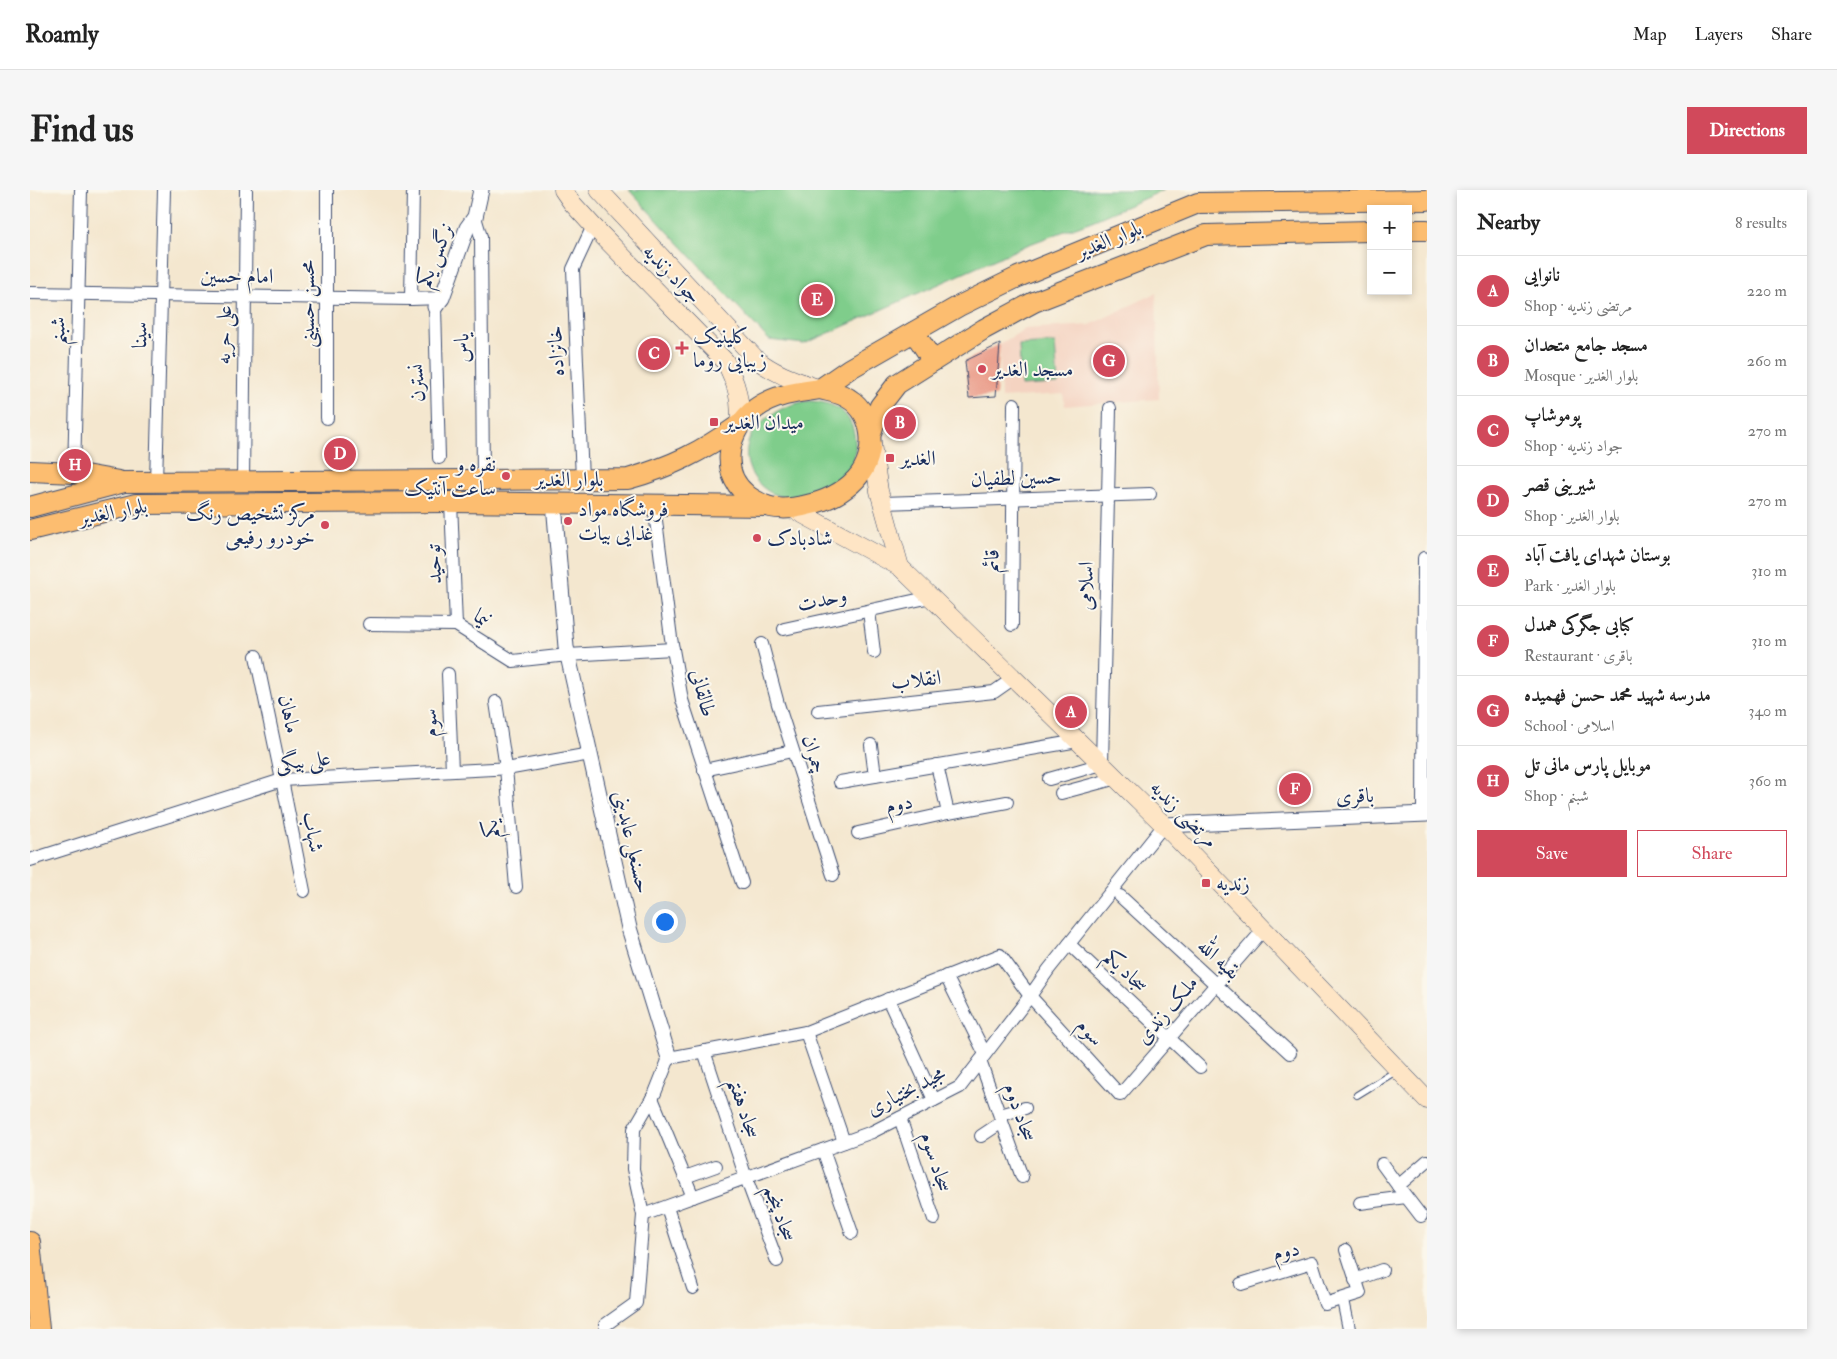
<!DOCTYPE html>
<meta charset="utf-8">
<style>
body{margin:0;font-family:"IM FELL Double Pica",Amiri,serif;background:#f6f6f6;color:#222}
.controls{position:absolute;right:15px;top:15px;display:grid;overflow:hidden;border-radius:0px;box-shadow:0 2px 8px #0003}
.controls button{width:45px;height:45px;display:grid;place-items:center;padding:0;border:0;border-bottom:1px solid #e0e0e0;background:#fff;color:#222;font:25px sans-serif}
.you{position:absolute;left:634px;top:731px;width:18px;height:18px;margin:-12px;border:4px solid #fff;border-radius:50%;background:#1a73e8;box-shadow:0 0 0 8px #1a73e833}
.badge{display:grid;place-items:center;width:32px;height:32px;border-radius:50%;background:#d1495b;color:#fff;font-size:16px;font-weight:700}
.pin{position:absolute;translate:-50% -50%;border:2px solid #fff;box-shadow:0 1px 5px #0006}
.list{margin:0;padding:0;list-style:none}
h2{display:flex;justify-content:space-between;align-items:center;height:65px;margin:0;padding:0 20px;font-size:21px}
h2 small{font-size:16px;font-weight:400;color:#767676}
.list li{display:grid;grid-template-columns:32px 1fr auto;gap:15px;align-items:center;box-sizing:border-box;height:70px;padding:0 20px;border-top:1px solid #e0e0e0}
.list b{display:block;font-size:19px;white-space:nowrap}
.list p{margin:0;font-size:16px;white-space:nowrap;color:#767676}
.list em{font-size:16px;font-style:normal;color:#767676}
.actions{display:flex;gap:10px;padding:15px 20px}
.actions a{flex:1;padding:11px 0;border:1px solid #d1495b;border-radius:0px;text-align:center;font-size:18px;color:#d1495b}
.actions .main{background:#d1495b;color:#fff}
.map{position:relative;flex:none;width:1397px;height:1139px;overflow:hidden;border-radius:0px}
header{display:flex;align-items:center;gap:30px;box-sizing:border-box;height:70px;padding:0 25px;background:#fff;border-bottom:1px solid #e0e0e0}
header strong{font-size:24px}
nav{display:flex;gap:28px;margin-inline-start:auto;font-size:18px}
.intro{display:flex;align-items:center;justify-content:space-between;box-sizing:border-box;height:120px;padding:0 30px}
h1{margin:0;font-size:35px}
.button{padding:12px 22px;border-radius:0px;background:#d1495b;color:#fff;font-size:18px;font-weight:700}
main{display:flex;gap:30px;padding:0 30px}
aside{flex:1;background:#fff;border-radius:0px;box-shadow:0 2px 8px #0003}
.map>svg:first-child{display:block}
.built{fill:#f4d3c1}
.green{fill:#7fcd8b;stroke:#4d7e74}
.building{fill:#e99683}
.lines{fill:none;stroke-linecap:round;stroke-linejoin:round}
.service-casing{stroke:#3c4b6f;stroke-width:8}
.minor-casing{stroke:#3c4b6f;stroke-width:14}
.tertiary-casing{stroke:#3c4b6f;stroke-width:17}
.secondary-casing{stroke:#3c4b6f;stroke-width:19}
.primary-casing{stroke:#3c4b6f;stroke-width:22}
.service{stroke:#fff;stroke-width:6}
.minor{stroke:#fff;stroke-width:12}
.tertiary{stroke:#fff;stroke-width:15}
.secondary{stroke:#fee5c5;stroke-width:18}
.primary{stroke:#fcbd6f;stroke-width:20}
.poi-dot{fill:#d1495b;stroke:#fbf7ec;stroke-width:2}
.labels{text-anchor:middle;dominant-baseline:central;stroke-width:4;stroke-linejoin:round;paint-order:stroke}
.street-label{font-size:21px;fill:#1b2f5e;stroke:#fbf7ec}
.poi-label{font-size:21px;fill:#1b2f5e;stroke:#fbf7ec;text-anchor:start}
</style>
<header>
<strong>Roamly</strong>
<nav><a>Map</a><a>Layers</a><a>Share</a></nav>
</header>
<div class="intro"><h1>Find us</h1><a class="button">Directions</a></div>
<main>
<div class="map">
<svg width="1397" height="1139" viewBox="0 0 1397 1139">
<rect width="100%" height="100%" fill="#fbf7ec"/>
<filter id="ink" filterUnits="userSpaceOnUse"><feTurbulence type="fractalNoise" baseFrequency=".02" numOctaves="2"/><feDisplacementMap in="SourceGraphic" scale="10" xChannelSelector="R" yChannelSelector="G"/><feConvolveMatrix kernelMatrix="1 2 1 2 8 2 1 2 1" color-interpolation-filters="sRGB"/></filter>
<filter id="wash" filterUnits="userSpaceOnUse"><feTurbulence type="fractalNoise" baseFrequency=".0096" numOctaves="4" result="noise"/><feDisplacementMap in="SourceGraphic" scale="20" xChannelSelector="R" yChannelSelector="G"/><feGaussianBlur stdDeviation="1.12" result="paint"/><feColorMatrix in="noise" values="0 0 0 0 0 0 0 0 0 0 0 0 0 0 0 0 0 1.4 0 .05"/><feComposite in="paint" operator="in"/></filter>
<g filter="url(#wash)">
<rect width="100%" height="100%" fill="#f4e7cf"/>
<path class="built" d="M1126,103L1129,209L1035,216L1033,204L971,208L970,154L995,139L1060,135Z"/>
<g class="green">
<path d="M599,0H1134L1062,31L997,55L774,154L739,150Z"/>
<path d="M1025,153L1028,194L991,196L989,155Z"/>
<path d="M779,211C806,212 823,223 825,251C826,262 824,274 816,283C809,290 800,296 791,300C779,306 768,309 754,307C723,302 704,264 726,238C739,223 760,213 779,211Z"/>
</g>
<g id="blocks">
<path class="building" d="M970,154L966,206L939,208L935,171Z"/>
</g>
</g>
<g filter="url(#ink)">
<use href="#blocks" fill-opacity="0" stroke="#3c4b6f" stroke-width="1"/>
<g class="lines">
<defs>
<path id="service" d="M1327,905L1366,881"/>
<g id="minor">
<path d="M445,27L451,47L453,290"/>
<path d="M0,103L381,109L412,108"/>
<path d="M381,109L383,0"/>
<path d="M405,117L409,268"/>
<path d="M297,228V0"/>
<path d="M44,283L51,0"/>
<path d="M552,289L543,79L563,36"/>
<path d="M213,291L216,0"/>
<path d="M126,292L134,0"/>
<path d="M421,312L426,435"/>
<path d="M853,313L1120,304"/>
<path d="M624,315L641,448L652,510L712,693"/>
<path d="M839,421L844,462"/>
<path d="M339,434L426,435L483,471L538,465L643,459"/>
<path d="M982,435L984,214"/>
<path d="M754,439L901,407"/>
<path d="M732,454L748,514L803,685"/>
<path d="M226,466L252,590L274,701"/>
<path d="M418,484L422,581"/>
<path d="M466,512L476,578L486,697"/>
<path d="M788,521L964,502L984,488"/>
<path d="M841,555L845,586"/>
<path d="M674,580L762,561"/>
<path d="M1019,589L1072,574L1080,218"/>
<path d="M810,592L1048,551"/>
<path d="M1031,603L1087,588"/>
<path d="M918,623L977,612"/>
<path d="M1393,624L1394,368"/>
<path d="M828,643L918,623L907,575"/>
<path d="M0,670L252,590L482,578L560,564"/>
<path d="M1090,706L1260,863"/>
<path d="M1039,754L1170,877"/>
<path d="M916,786L955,864"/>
<path d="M858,809L904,910"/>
<path d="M776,842L814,952"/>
<path d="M674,861L716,988L747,1071"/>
<path d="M950,871L992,987"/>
<path d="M622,908L663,1007"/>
<path d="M970,925L995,918"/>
<path d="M870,928L904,1029"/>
<path d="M951,946L972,932"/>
<path d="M793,960L822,1043"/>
<path d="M1352,974L1368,996"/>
<path d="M655,987L686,976"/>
<path d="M1330,1013L1376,1007"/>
<path d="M637,1017L663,1098"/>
<path d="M613,1025L842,942L930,897L1000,806L1019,779L1134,635"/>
<path d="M1391,1026L1368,996L1397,971"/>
<path d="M1325,1090L1352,1080"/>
<path d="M1211,1094L1282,1072L1295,1114L1330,1103L1316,1060"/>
<path d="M1313,1110L1319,1139"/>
<path d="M575,1135L606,1113L613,1025L603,979L604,939L625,903L639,868L776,842L970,765L1000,806L1090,905L1234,739"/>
</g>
<g id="tertiary">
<path d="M405,117L412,108L437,38L445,27L451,0"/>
<path d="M524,313L536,457L599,738L639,868"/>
<path d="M1134,635L1397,624"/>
</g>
<g id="secondary">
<path d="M533,0L542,13L563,36L695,171C706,192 712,211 709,235"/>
<path d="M569,0L726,169C746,185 767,191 790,199"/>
<path d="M842,254L849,301L870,377"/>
<path d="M763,319L870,377L1134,635L1397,910"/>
</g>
<g id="primary">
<path d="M1378,40H1397"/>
<path d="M884,142L903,171"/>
<path d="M790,199L819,179L929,116L988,87L1168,13L1397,10"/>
<path d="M790,199C797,201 805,202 812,205C845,219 849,264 826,289C812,304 793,312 773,316C761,319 744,320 732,314C727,311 721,309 716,304C688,281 699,238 725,219C743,205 768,202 790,199Z"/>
<path d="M841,243L850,216L867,194L954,139L1004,112L1176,45L1341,41"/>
<path d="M0,281L44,283L89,291"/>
<path d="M0,317L94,292L598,289C643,276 671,262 709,235"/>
<path d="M0,340L106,314L421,312L736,316"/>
<path d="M0,1052L9,1139"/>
</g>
</defs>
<use href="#service" class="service-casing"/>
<use href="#minor" class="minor-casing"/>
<use href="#tertiary" class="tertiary-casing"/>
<use href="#secondary" class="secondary-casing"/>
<use href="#primary" class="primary-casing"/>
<use href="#service" class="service"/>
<use href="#minor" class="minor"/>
<use href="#tertiary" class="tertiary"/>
<use href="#secondary" class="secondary"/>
<use href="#primary" class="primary"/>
</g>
</g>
<g class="poi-dot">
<path d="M649.5 150.5h5v5h5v5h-5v5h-5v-5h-5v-5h5z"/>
<circle cx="952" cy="179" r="5"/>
<rect x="679" y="227" width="10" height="10" rx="2.5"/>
<rect x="855" y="263" width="10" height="10" rx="2.5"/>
<circle cx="476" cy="286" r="5"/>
<circle cx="538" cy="331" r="5"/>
<circle cx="295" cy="335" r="5"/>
<circle cx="727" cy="348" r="5"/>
<rect x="1171" y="688" width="10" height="10" rx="2.5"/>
</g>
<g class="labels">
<g class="street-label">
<text transform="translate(1079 50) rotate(-22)">بلوار الغدیر</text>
<text transform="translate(405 65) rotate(-68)">نرگس یکم</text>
<text transform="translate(642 84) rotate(46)">جواد زندیه</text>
<text transform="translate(207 86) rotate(1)">امام حسین</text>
<text transform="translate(277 114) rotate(-90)">محسن حسینی</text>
<text transform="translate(28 141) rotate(-89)">شبنم</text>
<text transform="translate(110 145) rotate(-88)">سینا</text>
<text transform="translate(194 145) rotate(-89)">علی حریه</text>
<text transform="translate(432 158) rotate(-91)">یاس</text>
<text transform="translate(526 161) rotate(-93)">خانزاده</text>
<text transform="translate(387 193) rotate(-92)">نسترن</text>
<text transform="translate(986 288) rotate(-2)">حسین لطفیان</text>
<text x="539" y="289">بلوار الغدیر</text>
<text transform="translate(83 322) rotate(-11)">بلوار الغدیر</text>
<text transform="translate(962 371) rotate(-89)">قائم</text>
<text transform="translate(404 374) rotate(-92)">توحید</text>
<text transform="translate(1056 396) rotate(-89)">اسلامی</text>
<text transform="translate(792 410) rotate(-12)">وحدت</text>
<text transform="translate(452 428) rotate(32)">نیما</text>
<text transform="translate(886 490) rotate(-6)">انقلاب</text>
<text transform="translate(673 503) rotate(76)">طالقانی</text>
<text transform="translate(259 524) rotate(78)">ماهان</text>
<text transform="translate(400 533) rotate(-92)">سوم</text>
<text transform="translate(784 564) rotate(73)">چمران</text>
<text transform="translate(273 571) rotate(-6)">علی بیگی</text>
<text transform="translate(1325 606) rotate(-2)">باقری</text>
<text transform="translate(869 614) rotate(-12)">دوم</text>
<text transform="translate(1154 624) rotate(45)">مرتضی زندیه</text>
<text transform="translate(461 639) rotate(-95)">یکم</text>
<text transform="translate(283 642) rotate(79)">شهاب</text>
<text transform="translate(602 652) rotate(77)">حسنعلی عابدینی</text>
<text transform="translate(1189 769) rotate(42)">بقیه الله</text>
<text transform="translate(1096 781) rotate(43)">سجاد یکم</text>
<text transform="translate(1137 820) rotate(-49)">ملک زندی</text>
<text transform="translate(1060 842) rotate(48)">سوم</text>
<text transform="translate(876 901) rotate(-27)">مجید بختیاری</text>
<text transform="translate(714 918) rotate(72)">سجاد هفتم</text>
<text transform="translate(990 922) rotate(70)">سجاد دوم</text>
<text transform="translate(906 972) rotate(72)">سجاد سوم</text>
<text transform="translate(750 1023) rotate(70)">سجاد پنجم</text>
<text transform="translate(1256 1061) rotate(-13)">دوم</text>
</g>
<g class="poi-label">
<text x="663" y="146">کلینیک<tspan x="663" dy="24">زیبایی روما</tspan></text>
<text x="962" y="179">مسجد الغدیر</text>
<text x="694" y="232">میدان الغدیر</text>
<text x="870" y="268">الغدیر</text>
<text x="466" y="274" text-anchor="end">نقره و<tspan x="466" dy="24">ساعت آنتیک</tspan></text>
<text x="548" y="319">فروشگاه مواد<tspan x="548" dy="24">غذایی بیات</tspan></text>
<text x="285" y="323" text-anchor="end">مرکز تشخیص رنگ<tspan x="285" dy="24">خودرو رفیعی</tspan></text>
<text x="737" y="348">شادبادک</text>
<text x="1186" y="693">زندیه</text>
</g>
</g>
</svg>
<div class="controls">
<button>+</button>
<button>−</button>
</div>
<div class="you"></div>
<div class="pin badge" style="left:1041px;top:522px">A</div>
<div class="pin badge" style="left:870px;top:233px">B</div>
<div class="pin badge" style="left:624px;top:164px">C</div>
<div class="pin badge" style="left:310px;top:264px">D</div>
<div class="pin badge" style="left:787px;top:110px">E</div>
<div class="pin badge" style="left:1265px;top:599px">F</div>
<div class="pin badge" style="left:1079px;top:171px">G</div>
<div class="pin badge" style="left:45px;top:275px">H</div>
</div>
<aside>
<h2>Nearby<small>8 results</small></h2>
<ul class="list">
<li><span class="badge">A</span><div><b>نانوایی</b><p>Shop · مرتضی زندیه</p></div><em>220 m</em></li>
<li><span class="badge">B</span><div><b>مسجد جامع متحدان</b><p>Mosque · بلوار الغدیر</p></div><em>260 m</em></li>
<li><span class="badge">C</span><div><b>پوموشاپ</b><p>Shop · جواد زندیه</p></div><em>270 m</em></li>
<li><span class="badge">D</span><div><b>شیرینی قصر</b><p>Shop · بلوار الغدیر</p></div><em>270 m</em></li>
<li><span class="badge">E</span><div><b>بوستان شهدای یافت آباد</b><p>Park · بلوار الغدیر</p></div><em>310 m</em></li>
<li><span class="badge">F</span><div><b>کبابی جگرکی همدل</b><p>Restaurant · باقری</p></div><em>310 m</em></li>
<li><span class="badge">G</span><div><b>مدرسه شهید محمد حسن فهمیده</b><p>School · اسلامی</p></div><em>340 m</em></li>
<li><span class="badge">H</span><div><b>موبایل پارس مانی تل</b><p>Shop · شبنم</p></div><em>360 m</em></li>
</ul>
<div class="actions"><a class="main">Save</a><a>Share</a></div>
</aside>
</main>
